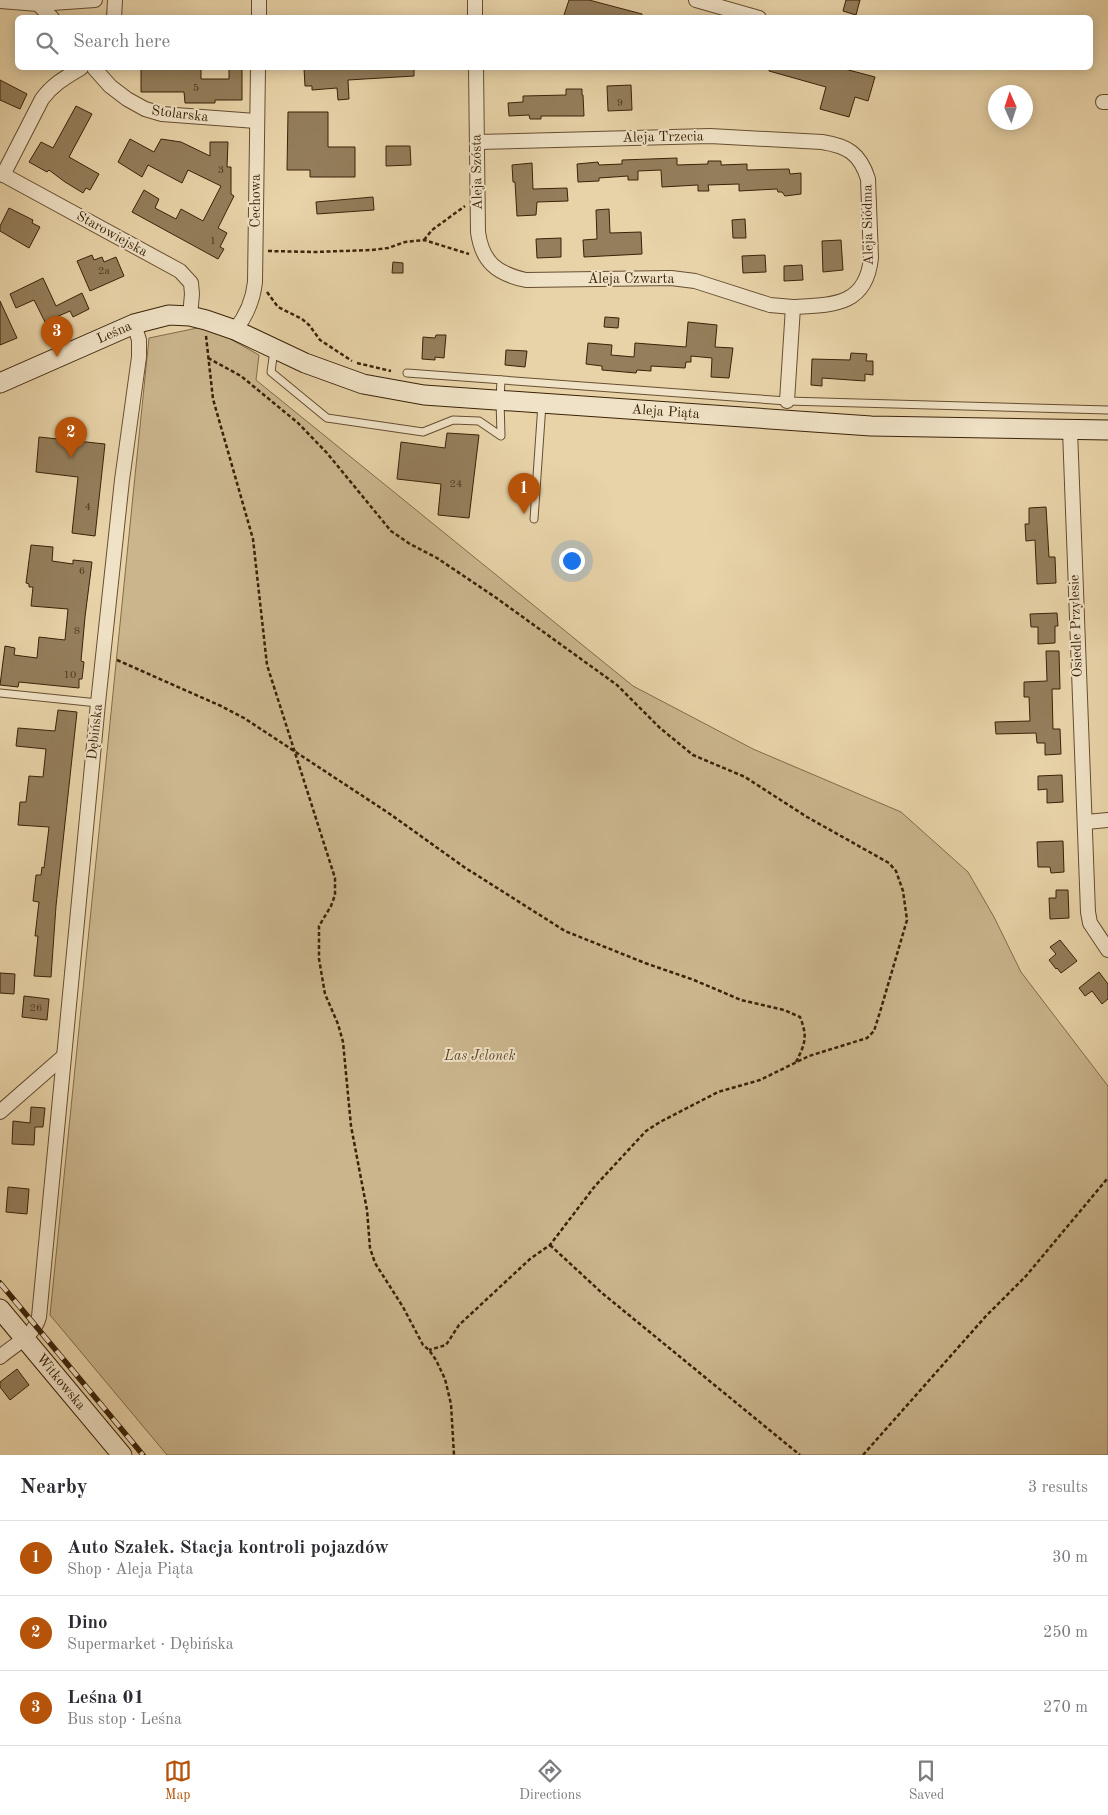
<!DOCTYPE html>
<meta charset="utf-8">
<style>
body{margin:0;font-family:"Old Standard TT",serif;background:#f7f7f7;color:#2b2b33}
.compass{position:absolute;left:988px;top:85px;width:45px;height:45px;border-radius:50%;background:#fff;box-shadow:0 2px 12px #0003;rotate:357deg}
.you{position:absolute;left:571px;top:560px;width:18px;height:18px;margin:-12px;border:4px solid #fff;border-radius:50%;background:#1a73e8;box-shadow:0 0 0 8px #1a73e833}
.badge{display:grid;place-items:center;width:32px;height:32px;border-radius:50%;background:#b45309;color:#fff;font-size:16px;font-weight:700}
.pin{position:absolute;translate:-50% -41px;filter:drop-shadow(0 1px 2px #0008)}
.pin::after{content:'';position:absolute;top:26px;width:18px;height:15px;background:inherit;clip-path:polygon(0 0,100% 0,50% 100%)}
.list{margin:0;padding:0;list-style:none}
h2{display:flex;justify-content:space-between;align-items:center;height:65px;margin:0;padding:0 20px;font-size:21px}
h2 small{font-size:16px;font-weight:400;color:#7c7c81}
.list li{display:grid;grid-template-columns:32px 1fr auto;gap:15px;align-items:center;box-sizing:border-box;height:75px;padding:0 20px;border-top:1px solid #e1e1e2}
.list b{display:block;font-size:19px;white-space:nowrap}
.list p{margin:0;font-size:16px;white-space:nowrap;color:#7c7c81}
.list em{font-size:16px;font-style:normal;color:#7c7c81}
.icon{flex:none;width:28px;height:28px;fill:none;stroke:currentColor;stroke-width:2;stroke-linecap:round;stroke-linejoin:round}
.map{position:relative;flex:none;width:1108px;height:1455px;overflow:hidden}
.search{position:absolute;background:#fff;box-shadow:0 2px 12px #0003;left:15px;right:15px;top:15px;height:55px;display:flex;align-items:center;gap:12px;box-sizing:border-box;padding:0 18px;border-radius:8px;color:#7c7c81;font-size:19px}
.sheet{height:290px;background:#fff}
nav{display:flex;justify-content:space-around;align-items:center;box-sizing:border-box;height:70px;border-top:1px solid #e1e1e2;background:#fff;font-size:14px;color:#7c7c81}
nav a{display:grid;justify-items:center;gap:2px}
nav .on{color:#b45309}
.map>svg:first-child{display:block}
.green{fill:#cab58d;stroke:#826c4a}
.building{fill:#947e5b;stroke:#3a2208}
.lines{fill:none;stroke-linecap:round;stroke-linejoin:round}
.lane-casing{stroke:#664e30;stroke-width:9}
.street-casing{stroke:#664e30;stroke-width:16}
.secondary-casing{stroke:#3a2208;stroke-width:21}
.path{stroke:#3a2208;stroke-width:2.5;stroke-dasharray:4 2.5;stroke-linecap:butt}
.lane{stroke:#f0e2c6;stroke-width:7}
.street{stroke:#f0e2c6;stroke-width:14}
.secondary{stroke:#f0e2c6;stroke-width:19}
.rail-casing{stroke:#3a2208;stroke-width:5.5}
.rail{stroke:#f0e2c6;stroke-width:4;stroke-dasharray:11;stroke-linecap:butt}
.labels{text-anchor:middle;dominant-baseline:central;stroke-width:4;stroke-linejoin:round;paint-order:stroke}
.number-label{font-size:11px;fill:#50391d}
.street-label{font-size:14px;fill:#3a2208;stroke:#f0e2c6}
.park-label{font-size:14px;font-style:italic;fill:#5e4729;stroke:#f0e2c6}
</style>
<div class="map">
<svg width="1108" height="1455" viewBox="0 0 1108 1455">
<rect width="100%" height="100%" fill="#e8d3a8"/>
<filter id="stains"><feTurbulence type="fractalNoise" baseFrequency=".004" numOctaves="4"/><feColorMatrix values="0 0 0 0 .2 0 0 0 0 .09 0 0 0 0 .02 0 0 0 .5 -.17"/></filter>
<radialGradient id="worn" r=".72"><stop offset=".6" stop-color="#630" stop-opacity="0"/><stop offset="1" stop-color="#630" stop-opacity=".3"/></radialGradient>
<path class="green" d="M207,326L259,355L256,380L633,686L753,749L901,812L968,872L994,917L1021,972L1108,1086V1455H167L50,1315L149,338Z"/>
<g class="building">
<path d="M569,0H589L642,14V18H572L564,15Z"/>
<path d="M846,0H860L856,15L843,11Z"/>
<path d="M141,68H201V79H229V69H242V100H215V103H185L184,92H141Z"/>
<path d="M304,68H414V76L348,80L349,99L338,100L337,88L312,90V86H305Z"/>
<path d="M769,68H841L875,77L868,101L855,97L849,117L820,109L826,87L769,71Z"/>
<path d="M0,80L27,94L20,109L0,100Z"/>
<path d="M631,85L632,110L608,111L607,86Z"/>
<path d="M566,89H582V95H583L584,116H541V119H530L529,115L509,116L508,103L523,102V96L566,95Z"/>
<path d="M76,106L92,114L69,157L99,174L90,190L86,188L83,193L65,182L49,170L47,172L29,162L41,142L53,148Z"/>
<path d="M288,112H328V147H355V177H310V170H287Z"/>
<path d="M130,139L154,152L161,139L181,142L210,156V142H228L227,167H231V194L234,196L218,228L227,233L220,247L224,249L218,259L132,212L144,190L159,199L155,208L176,219L181,209L203,221L221,186L188,170L182,183L148,165L142,177L118,162Z"/>
<path d="M386,146H410L411,165L386,166Z"/>
<path d="M677,158V165L708,164V161H721V165L747,164V170L789,169L790,174L801,173V194L785,196L782,192H778L777,189L739,191V184L708,185L709,191H698V185L662,187L661,170L638,171V180H628V176L599,178V181L578,182L577,164L598,162L599,165L622,164V160Z"/>
<path d="M532,163L533,189L567,188L568,201L537,202L536,215L517,216L515,182H513L512,165Z"/>
<path d="M373,197L374,210L317,214L316,202Z"/>
<path d="M9,208L33,220L32,223L40,227L29,248L0,231V226Z"/>
<path d="M609,209L610,233L641,232L642,254L584,257L583,240L597,239L596,210Z"/>
<path d="M745,219L746,238H733L732,220Z"/>
<path d="M561,238V257L537,258L536,239Z"/>
<path d="M841,240L843,270L823,272L822,241Z"/>
<path d="M92,255L94,260L102,257L104,262L116,257L124,276L90,291L77,261Z"/>
<path d="M765,255L766,272L743,273L742,256Z"/>
<path d="M393,262L403,263V273H392Z"/>
<path d="M802,265L803,280L784,281V266Z"/>
<path d="M43,278L56,306L82,293L89,309L73,317L70,311L45,322L34,300L16,308L10,294Z"/>
<path d="M0,301L17,338L0,345Z"/>
<path d="M605,317L619,318L618,328L604,327Z"/>
<path d="M688,322L717,325L715,347L733,348L729,378L711,377L712,358L691,356V362H686L685,368L651,366V371L637,370L636,373L602,370V366L586,364L588,343L612,345L611,355L634,357L635,343L686,347Z"/>
<path d="M436,335H446L444,358L435,357V360L422,359L423,337L435,338Z"/>
<path d="M506,350L527,351L525,367L505,365Z"/>
<path d="M851,353L867,354L866,361H873V375L865,374V381L822,378V386L811,385L812,359L850,360Z"/>
<path d="M447,433L479,435L469,518L438,515L441,484L397,479L401,442L445,448Z"/>
<path d="M39,437L105,444L95,536L72,533L78,477L36,472Z"/>
<path d="M1046,507L1049,557H1055L1056,583L1037,584L1035,540L1026,541L1025,524H1029V508Z"/>
<path d="M31,545L53,547L52,561L73,564V560L92,562L85,617L81,661L84,662L82,679H79V688L19,682L18,687L0,685L5,646L15,648L14,655L37,658L39,637L65,640L68,609L31,606L33,587H29V584L26,583Z"/>
<path d="M1057,613L1058,626H1055V643L1038,644V627H1031L1030,614Z"/>
<path d="M1046,651H1059L1060,689H1052L1053,729H1060L1061,754L1045,755V743H1037L1036,733L996,734L995,722L1030,721L1029,697H1024V682L1047,681Z"/>
<path d="M58,710L77,712L56,906L51,977L34,976L38,936H35L39,902L33,901L36,875H41L42,867L44,868L49,827L18,825L20,802H26L29,776L43,777L46,749L16,746L18,728L55,731Z"/>
<path d="M1062,775L1063,802L1047,803V789L1038,790V776Z"/>
<path d="M1063,841L1064,872L1051,873L1050,867H1038L1037,842Z"/>
<path d="M1056,890H1068L1069,918L1050,919L1049,898H1056Z"/>
<path d="M1060,940L1077,961L1061,973L1057,968L1056,969L1049,960L1056,954L1050,947Z"/>
<path d="M1099,972L1108,984V999L1102,1004L1092,991L1085,996L1079,988Z"/>
<path d="M0,973L15,974L14,994L0,993Z"/>
<path d="M24,996L49,999L47,1020L22,1017Z"/>
<path d="M31,1107L45,1108L43,1127H35L34,1145L12,1144L13,1121L30,1123Z"/>
<path d="M8,1187L29,1189L27,1214L6,1212Z"/>
<path d="M17,1369L29,1385L10,1400L0,1387V1382Z"/>
</g>
<g class="lines">
<defs>
<g id="lane">
<path d="M274,350L271,372L327,418L423,432L453,420L479,421L501,436L500,400L501,380"/>
<path d="M407,373L787,401L1108,410"/>
<path d="M534,519L542,404"/>
<path d="M0,693L98,703"/>
</g>
<g id="street">
<path d="M475,0V18"/>
<path d="M696,0L759,18"/>
<path d="M0,1L38,4L52,18"/>
<path d="M38,4L95,0"/>
<path d="M114,18L115,0"/>
<path d="M259,18V0"/>
<path d="M94,68L110,86L127,99L145,109L162,114L256,121"/>
<path d="M476,68L478,232C482,262 497,274 526,280L671,278L695,281L770,305L793,307"/>
<path d="M1103,102H1108"/>
<path d="M477,142L710,136L822,142C847,146 860,153 868,179L871,258C866,306 833,305 793,307L787,401"/>
<path d="M0,173L180,271L191,283L192,294L190,316"/>
<path d="M3,175L42,99C53,84 66,77 81,68"/>
<path d="M235,330C247,315 253,301 255,282L258,68"/>
<path d="M1070,430L1088,912L1090,923L1108,950"/>
<path d="M1086,822L1108,820"/>
<path d="M0,1112L64,1056"/>
<path d="M0,1357C15,1344 34,1336 39,1317L98,703L122,480L139,357V340L134,324"/>
</g>
<g id="secondary">
<path id="s1" d="M0,383L134,324L169,315L190,316L206,320L235,330L305,363L363,384L424,395L871,426L1108,430"/>
<path id="s2" d="M0,1309L122,1455"/>
</g>
</defs>
<use href="#lane" class="lane-casing"/>
<use href="#street" class="street-casing"/>
<use href="#secondary" class="secondary-casing"/>
<g class="path">
<path d="M424,240L432,230L465,206"/>
<path d="M268,251L314,252L371,250L388,248L405,242L424,240L469,254"/>
<path d="M267,292L278,307L302,319L309,325L320,340L352,361"/>
<path d="M206,336L213,399L253,539L267,665L335,878V895L331,906L319,926V959L325,994L338,1024L343,1042L351,1126L367,1210L370,1248L375,1263L403,1307L423,1345L429,1350L436,1360L445,1379L451,1404L454,1455"/>
<path d="M208,358L241,376L298,423L327,453L391,531L410,544L437,558L495,597L617,685L660,728L693,755L745,777L807,817L889,863L896,871L903,891L907,920L880,1012L874,1031L867,1038L809,1056L760,1080L718,1092L660,1122L646,1131L595,1186L550,1245L530,1259L459,1325L446,1345L429,1350"/>
<path d="M357,363L391,371"/>
<path d="M117,660L221,706L244,718L390,814L464,867L565,931L645,963L694,980L741,1000L784,1010L800,1017C808,1037 805,1044 796,1062"/>
<path d="M550,1245L602,1293L800,1455"/>
<path d="M863,1455L986,1316L1026,1276L1107,1179"/>
</g>
<use href="#lane" class="lane"/>
<use href="#street" class="street"/>
<use href="#secondary" class="secondary"/>
<defs>
<path id="rail" d="M0,1283L143,1455"/>
</defs>
<use href="#rail" class="rail-casing"/>
<use href="#rail" class="rail"/>
</g>
<g class="labels">
<g class="number-label">
<text x="196" y="88">5</text>
<text x="620" y="103">9</text>
<text x="221" y="170">3</text>
<text x="213" y="241">1</text>
<text x="104" y="271">2a</text>
<text x="456" y="484">24</text>
<text x="88" y="507">4</text>
<text x="82" y="571">6</text>
<text x="77" y="631">8</text>
<text x="70" y="675">10</text>
<text x="36" y="1008">26</text>
</g>
<g class="street-label">
<text transform="translate(180 114) rotate(7)">Stolarska</text>
<text transform="translate(663 137) rotate(-1)">Aleja Trzecia</text>
<text transform="translate(477 172) rotate(-91)">Aleja Szósta</text>
<text transform="translate(256 201) rotate(-90)">Cechowa</text>
<text transform="translate(868 225) rotate(-91)">Aleja Siódma</text>
<text transform="translate(112 234) rotate(29)">Starowiejska</text>
<text x="631" y="279">Aleja Czwarta</text>
<text stroke="none"><textPath href="#s1" startOffset="125">Leśna</textPath></text>
<text stroke="none"><textPath href="#s1" startOffset="694">Aleja Piąta</textPath></text>
<text transform="translate(1076 626) rotate(-92)">Osiedle Przylesie</text>
<text transform="translate(95 732) rotate(-84)">Dębińska</text>
<text stroke="none"><textPath href="#s2" startOffset="95">Witkowska</textPath></text>
</g>
<g class="park-label">
<text x="480" y="1056">Las Jelonek</text>
</g>
</g>
<rect width="100%" height="100%" filter="url(#stains)"/>
<rect width="100%" height="100%" fill="url(#worn)"/>
</svg>
<svg class="compass" viewBox="-18 -18 36 36"><path d="M0-13l5 13h-10z" fill="#e53935"/><path d="M0 13l5-13h-10z" fill="#7c7c81"/></svg>
<div class="you"></div>
<div class="pin badge" style="left:524px;top:514px">1</div>
<div class="pin badge" style="left:71px;top:458px">2</div>
<div class="pin badge" style="left:57px;top:357px">3</div>
<div class="search"><svg class="icon" aria-label="search" viewBox="0 0 24 24"><circle cx="10" cy="10" r="6"/><path d="M15 15l6 6"/></svg>Search here</div>
</div>
<section class="sheet">
<h2>Nearby<small>3 results</small></h2>
<ul class="list">
<li><span class="badge">1</span><div><b>Auto Szałek. Stacja kontroli pojazdów</b><p>Shop · Aleja Piąta</p></div><em>30 m</em></li>
<li><span class="badge">2</span><div><b>Dino</b><p>Supermarket · Dębińska</p></div><em>250 m</em></li>
<li><span class="badge">3</span><div><b>Leśna 01</b><p>Bus stop · Leśna</p></div><em>270 m</em></li>
</ul>
</section>
<nav>
<a class="on"><svg class="icon" aria-label="map" viewBox="0 0 24 24"><path d="M3 6l6-2 6 2 6-2v14l-6 2-6-2-6 2zM9 4v14M15 6v14"/></svg>Map</a>
<a><svg class="icon" aria-label="directions" viewBox="0 0 24 24"><path d="M12 3l9 9-9 9-9-9zM9 14v-3h6M13 9l2 2-2 2"/></svg>Directions</a>
<a><svg class="icon" aria-label="saved" viewBox="0 0 24 24"><path d="M7 4h10v16l-5-4-5 4z"/></svg>Saved</a>
</nav>
